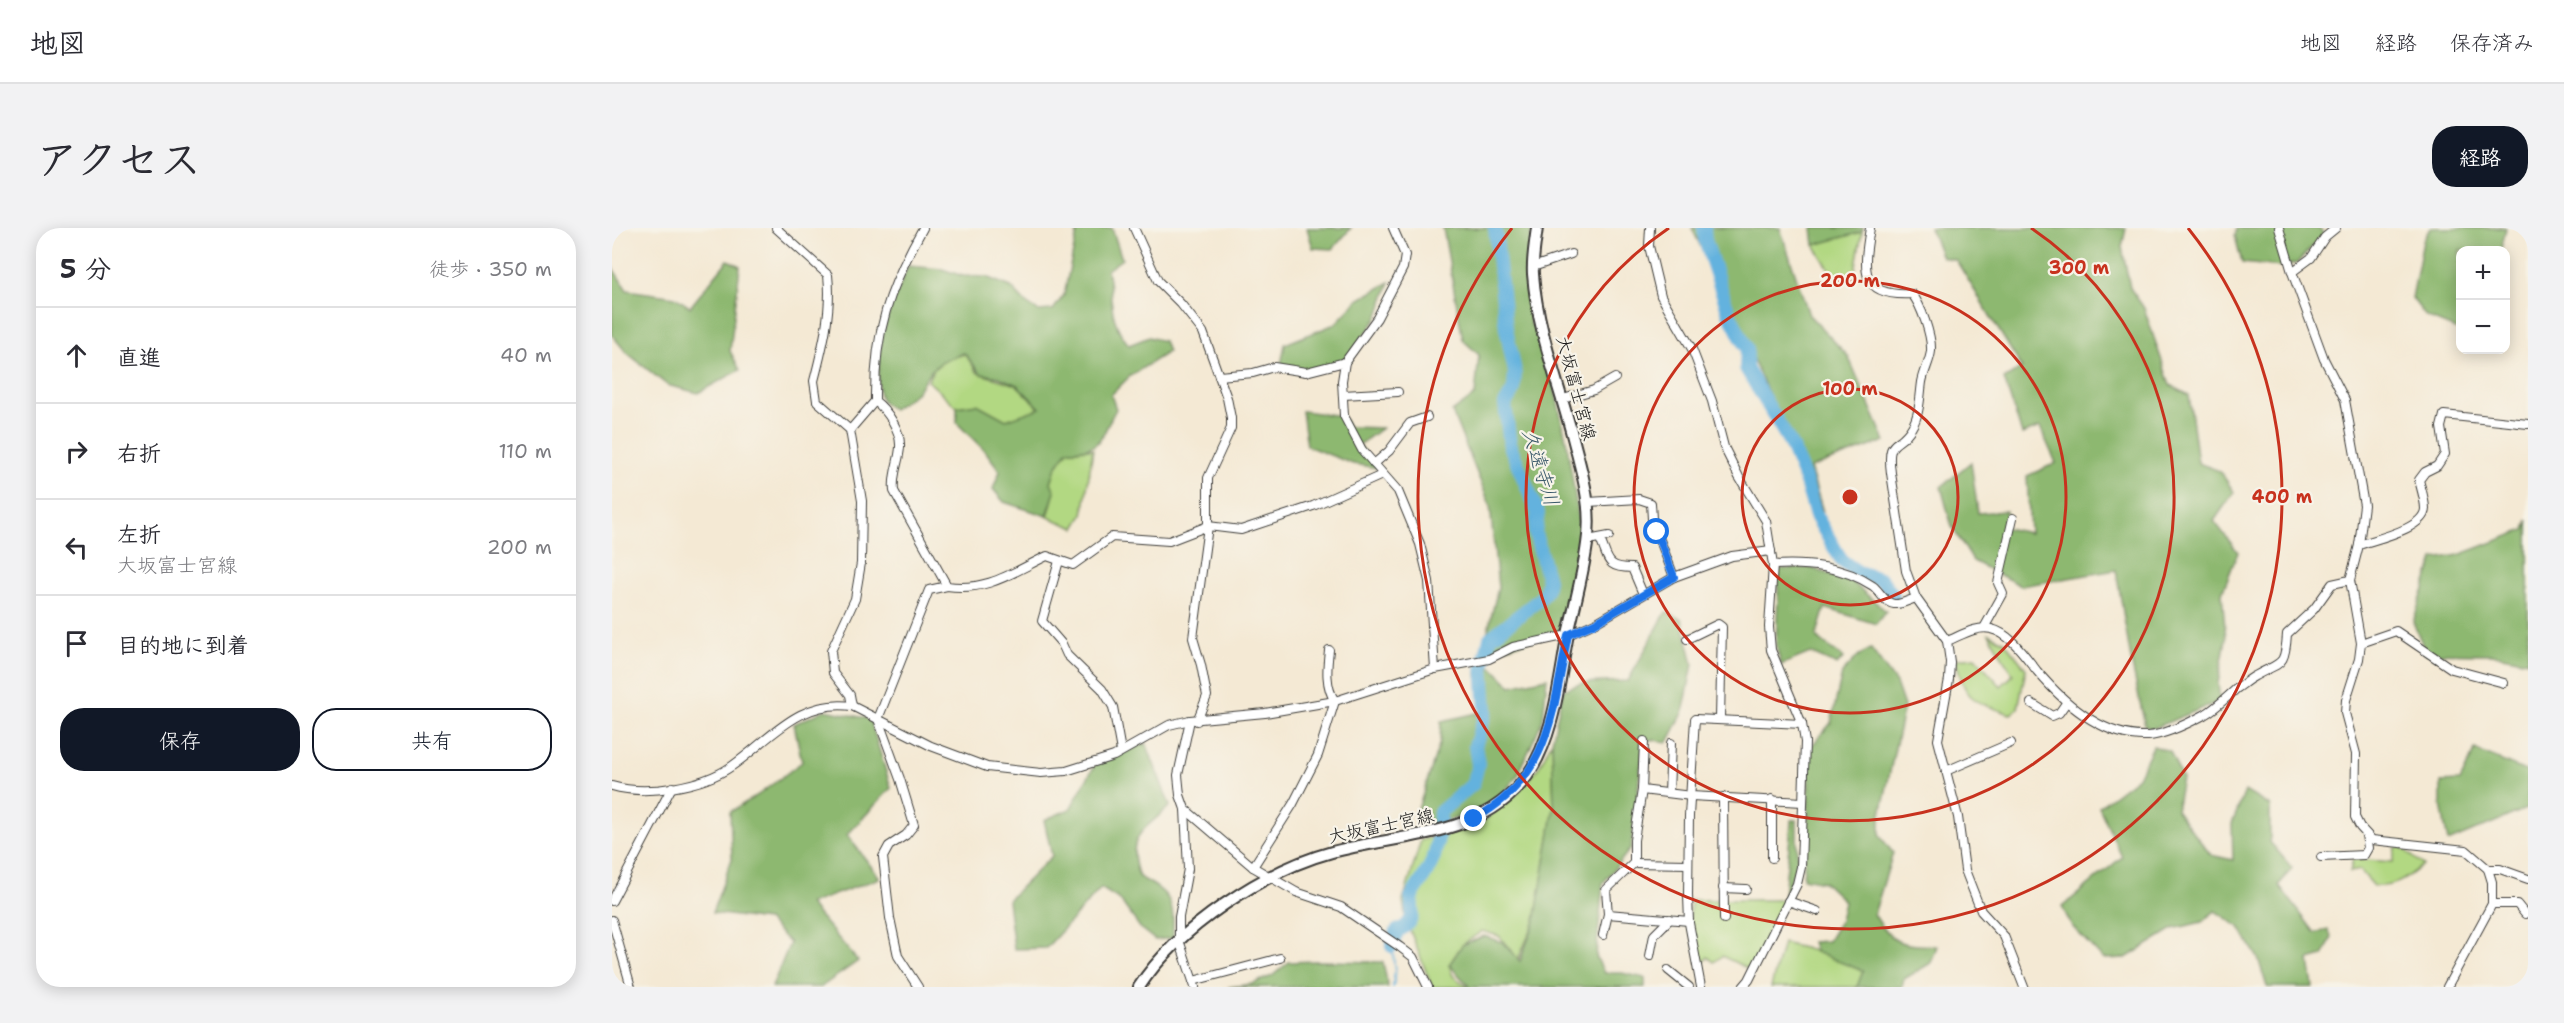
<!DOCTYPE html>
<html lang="ja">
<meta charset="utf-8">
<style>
body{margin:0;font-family:"Shantell Sans","Klee One",sans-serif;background:#f2f2f3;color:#2b2b33}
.controls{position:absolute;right:18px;top:18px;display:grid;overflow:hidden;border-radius:12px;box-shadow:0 3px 15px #0003}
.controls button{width:54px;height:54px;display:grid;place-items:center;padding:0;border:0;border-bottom:2px solid #e1e1e2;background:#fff;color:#2b2b33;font:30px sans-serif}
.stop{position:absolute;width:18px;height:18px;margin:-14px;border:4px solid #1a73e8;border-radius:50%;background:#fff}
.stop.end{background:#1a73e8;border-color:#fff;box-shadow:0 2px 6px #0008}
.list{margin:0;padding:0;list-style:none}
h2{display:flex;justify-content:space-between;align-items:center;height:78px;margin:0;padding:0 24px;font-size:26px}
h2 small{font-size:20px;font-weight:400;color:#7c7c81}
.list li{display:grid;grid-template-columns:39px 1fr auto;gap:18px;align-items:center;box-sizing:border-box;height:96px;padding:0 24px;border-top:2px solid #e1e1e2}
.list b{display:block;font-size:22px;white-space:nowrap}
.list p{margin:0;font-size:20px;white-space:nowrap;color:#7c7c81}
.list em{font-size:20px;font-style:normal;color:#7c7c81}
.actions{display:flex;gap:12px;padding:18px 24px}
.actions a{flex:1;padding:14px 0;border:2px solid #111827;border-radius:24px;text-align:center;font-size:21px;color:#111827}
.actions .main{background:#111827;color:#fff}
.icon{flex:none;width:33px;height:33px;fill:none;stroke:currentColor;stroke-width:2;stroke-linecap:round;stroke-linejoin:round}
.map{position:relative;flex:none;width:1916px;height:759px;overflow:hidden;border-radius:24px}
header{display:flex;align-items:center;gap:36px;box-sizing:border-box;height:84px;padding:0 30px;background:#fff;border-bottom:2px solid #e1e1e2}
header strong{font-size:28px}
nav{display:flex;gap:33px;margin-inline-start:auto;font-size:21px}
.intro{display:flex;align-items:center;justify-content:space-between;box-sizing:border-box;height:144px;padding:0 36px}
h1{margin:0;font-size:42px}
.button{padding:15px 27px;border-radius:24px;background:#111827;color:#fff;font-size:21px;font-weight:700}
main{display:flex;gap:36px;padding:0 36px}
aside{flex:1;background:#fff;border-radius:24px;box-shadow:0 3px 15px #0003}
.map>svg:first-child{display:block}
.green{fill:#b2d882;stroke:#677a4f;stroke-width:1.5}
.forest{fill:#8db870;stroke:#546a46;stroke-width:1.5}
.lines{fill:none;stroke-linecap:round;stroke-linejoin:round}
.stream{stroke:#64b2de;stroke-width:2}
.river{stroke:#64b2de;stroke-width:14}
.minor-casing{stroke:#3c3b38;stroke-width:10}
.major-casing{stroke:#3c3b38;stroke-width:14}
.minor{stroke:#fff;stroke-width:8}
.major{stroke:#fff;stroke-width:10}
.route{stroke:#1a73e8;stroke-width:8}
.ring{fill:none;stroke:#c8321e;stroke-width:3}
.labels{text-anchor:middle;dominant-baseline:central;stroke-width:4.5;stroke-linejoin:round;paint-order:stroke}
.street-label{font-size:18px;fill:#1c1c1c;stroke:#f7f3e8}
.water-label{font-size:20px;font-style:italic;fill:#39586a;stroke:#f7f3e8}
.centre{fill:#c8321e;stroke:#f7f3e8;stroke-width:3}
.ring-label{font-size:18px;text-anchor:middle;font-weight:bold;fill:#c8321e;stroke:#f7f3e8;stroke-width:4.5;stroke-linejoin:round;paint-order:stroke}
</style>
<header>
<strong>地図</strong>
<nav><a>地図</a><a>経路</a><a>保存済み</a></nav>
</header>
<div class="intro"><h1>アクセス</h1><a class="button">経路</a></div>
<main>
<aside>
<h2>5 分<small>徒歩 · 350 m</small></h2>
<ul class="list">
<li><svg class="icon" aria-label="ahead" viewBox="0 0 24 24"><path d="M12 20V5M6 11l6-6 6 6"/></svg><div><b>直進</b></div><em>40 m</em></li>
<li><svg class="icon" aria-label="right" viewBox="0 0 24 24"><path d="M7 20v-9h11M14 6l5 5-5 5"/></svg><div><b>右折</b></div><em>110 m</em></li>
<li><svg class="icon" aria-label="left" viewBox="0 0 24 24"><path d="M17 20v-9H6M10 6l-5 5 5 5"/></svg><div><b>左折</b><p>大坂富士宮線</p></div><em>200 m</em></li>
<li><svg class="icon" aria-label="arrive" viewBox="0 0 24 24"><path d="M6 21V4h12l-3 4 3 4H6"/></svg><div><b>目的地に到着</b></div></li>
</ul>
<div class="actions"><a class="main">保存</a><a>共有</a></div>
</aside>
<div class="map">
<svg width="1916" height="759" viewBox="0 0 1916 759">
<rect width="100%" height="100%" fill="#f7f3e8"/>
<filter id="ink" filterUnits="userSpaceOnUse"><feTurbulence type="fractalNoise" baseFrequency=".0167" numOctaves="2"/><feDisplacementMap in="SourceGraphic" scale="12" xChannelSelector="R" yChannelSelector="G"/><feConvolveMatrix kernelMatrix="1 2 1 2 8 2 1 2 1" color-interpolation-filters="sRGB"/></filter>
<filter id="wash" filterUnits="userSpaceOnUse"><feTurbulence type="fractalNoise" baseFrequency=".008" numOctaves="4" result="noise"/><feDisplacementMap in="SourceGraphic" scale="24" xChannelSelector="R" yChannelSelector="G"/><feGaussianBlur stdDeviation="1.35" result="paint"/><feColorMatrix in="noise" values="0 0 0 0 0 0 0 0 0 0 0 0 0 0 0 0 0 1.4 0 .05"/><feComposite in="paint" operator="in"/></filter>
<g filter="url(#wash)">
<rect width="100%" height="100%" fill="#f4e9d4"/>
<g class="green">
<path d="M1250,4L1243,43L1224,52L1202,17Z"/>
<path d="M353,126L366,145L405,157L428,181L394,192L365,176L345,179L316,153C321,135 336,131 353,126Z"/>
<path d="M481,221L471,287L463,300L436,289L442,266L439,254L444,239L456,222Z"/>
<path d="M1377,406L1392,413L1414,441L1406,480L1399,486C1360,473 1353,473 1344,431L1363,429L1389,458L1401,447Z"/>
<path d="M940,513L942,580L923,693L906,731L887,708L870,703L850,717L837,737L841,748L856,759H820L794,692L791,673L809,612L867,596L902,568L926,541Z"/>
<path d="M1789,619L1811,637C1795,650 1784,660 1762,658L1748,642L1738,644L1741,631L1781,634L1783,620Z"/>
<path d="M1079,672H1172L1139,742L1110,728L1102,734L1096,729L1091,735H1088L1077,698Z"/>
<path d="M1171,715L1199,722L1251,743L1245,759H1159Z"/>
</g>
<g class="forest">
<path d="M466,0H500L510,31L495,42C502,71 495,91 517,117L537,109L552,113L556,124L518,148L499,167L504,181C488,209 492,223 456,222L444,239L439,254L443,264L435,288L392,274L381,261L388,243L374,224L345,195V179L365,176L394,192L428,180L405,157L387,149L369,146L352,125L331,133L319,143L304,165L281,181C275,178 270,175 268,168C263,152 269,110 274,94C280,75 289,57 296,38L330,41L351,48L374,49L399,59L414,75L426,83L441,82L452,67Z"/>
<path d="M695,0H739L721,21L701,20Z"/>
<path d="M831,0H919L918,97L929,100L954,211L971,318L956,387L949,403L870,427L886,360L878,277L840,184L863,167L867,127L851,112Z"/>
<path d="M1080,0H1168L1197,87L1236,128L1273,213L1198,240L1211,284Z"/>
<path d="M1200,0H1251L1250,4L1202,17Z"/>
<path d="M1318,0H1514L1510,19L1518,60L1532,80L1558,157L1577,167L1586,235L1608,243L1622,264L1602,293L1626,324L1610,365L1614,411L1606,455L1608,473L1540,501L1533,498L1519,432L1504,342L1409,358L1361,333L1340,299L1329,259L1359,234L1366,285L1394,283L1393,300L1418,305L1415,248L1444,235L1428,199L1410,206L1392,151L1410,140L1344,32L1330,29Z"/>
<path d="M1625,0H1706L1712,6L1685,35L1670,39L1630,35L1623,8Z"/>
<path d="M1818,0H1894L1889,22H1848V103L1814,89L1800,70L1811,13Z"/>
<path d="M116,32L128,38L118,123L128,142L86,165L55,157L14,124L0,107V39L15,62L63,69L78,79Z"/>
<path d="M778,54L765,90L734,133L694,144L669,137L673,116L723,96L746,72Z"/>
<path d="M690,183L730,188L736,199L770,200L747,217L765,240L741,236L695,218Z"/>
<path d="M1916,292V433L1880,426L1814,425L1801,394L1822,331L1847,327L1913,302Z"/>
<path d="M1199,340L1240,354L1274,383L1264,396L1213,380L1204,409L1231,430L1225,437L1198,425L1169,437L1164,417L1167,341Z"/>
<path d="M1054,384L1070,391L1081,436L1071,485L1056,514L1032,511L1019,620L991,655L984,728L992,745H1010L1033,750V759H858L837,737L850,717L872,708L890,714L908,733L923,693L942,580L940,513L951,462L970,455L1016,453Z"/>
<path d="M1259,421L1284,455L1292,478L1268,591V608L1281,625L1262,686C1282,719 1288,716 1325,718L1319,735L1292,751L1290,759H1245L1251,743L1203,724L1200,714L1216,713L1228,693L1232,673L1212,654L1191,650L1196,601L1197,521L1219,495L1230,445L1247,427Z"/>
<path d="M880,439L899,458L935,450L931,491L906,547L891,565L875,580L851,589L811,597L806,581L828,514L829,493L870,484L865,445Z"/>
<path d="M213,482L258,491L279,560L235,607L268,650L197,676L246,733L209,759H160L178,715L155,692L100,685L120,631L118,584L146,567L190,534L182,496Z"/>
<path d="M534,515L558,578C530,604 513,608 527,649C560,666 562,673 561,710L543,712L529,701L508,672L489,660L434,720L402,721L396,672L440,628L432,592L458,581L484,535Z"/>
<path d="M1541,518L1558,523L1570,550L1564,582L1599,627L1621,632L1620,596L1633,563L1658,578V614L1680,640L1667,657L1703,705L1716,702L1720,709L1711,728L1697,732L1701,759H1655L1646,730L1627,699L1603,683L1590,694L1561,701L1514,730L1491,731L1460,698L1450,679L1510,629L1487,579L1526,549Z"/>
<path d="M1863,522L1916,544V580L1836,614L1829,576V554L1848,553Z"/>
<path d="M1179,592H1185V634L1172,673C1173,646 1178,620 1179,592Z"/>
<path d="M705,733L771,734L776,759H616L640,756L660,748L677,734Z"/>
</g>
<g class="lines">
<path class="stream" d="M780,718L783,743L781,759"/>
<g class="river">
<path d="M1092,0L1093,12L1117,85L1135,121L1134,140L1177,213L1193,251L1204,288L1230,333L1246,344L1270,352L1281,368"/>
<path d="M780,718L785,703C803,695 801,686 799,669C823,634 826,626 828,584L861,556L866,536L863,518L874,483L871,439L878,410L928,371L934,363L936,352L923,305L926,285L898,218L893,176L902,161L903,144L894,100L883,0"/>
</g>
</g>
</g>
<g filter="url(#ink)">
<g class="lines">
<defs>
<g id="minor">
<path d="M164,0L216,47C220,83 211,118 202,153L205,173L238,202L250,273L249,335L243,371L219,423L221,445L238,467L240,478"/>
<path d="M522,0L546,53L569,76L591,104L615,170L619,190V200L596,250V298L581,410L589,437L595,468L585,493"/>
<path d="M781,0L793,27L791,40L765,90L733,134L730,153L732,188L750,222L786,263L808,316L817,353L823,441"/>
<path d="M1038,0L1037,18L1049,68L1080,121L1100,173L1112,219L1127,249L1154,293L1161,337L1157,399L1159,422L1190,496L1193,514L1189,639L1185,656L1137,752L1131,759"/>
<path d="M1258,0C1251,42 1247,69 1300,66C1309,77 1320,108 1319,123C1318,133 1312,143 1310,154C1308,168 1308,186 1300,199C1287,222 1274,207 1279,245L1294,343L1304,370L1335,413L1338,434L1337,451L1326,512L1346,589L1353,642L1369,683L1392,708L1412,759"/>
<path d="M1667,0L1680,44L1712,131L1733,172L1752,277L1747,317L1738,352L1749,415L1747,431L1734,472L1733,485L1744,526L1743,589L1748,599L1760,612L1854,622L1876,641L1880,654V676L1835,759"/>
<path d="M921,39L959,26"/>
<path d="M1680,44L1699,30L1713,9L1724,0"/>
<path d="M607,148L641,145L662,139L694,144L733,134"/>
<path d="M731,167L786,164"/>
<path d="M951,171L982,162L1003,150"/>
<path d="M263,173C276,183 289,203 288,219C287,235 280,246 282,263L335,358C375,364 401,344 435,328L461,337L500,309L557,313L596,298L629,302L701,278L770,247"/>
<path d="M238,202L263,173C262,104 277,60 311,0"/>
<path d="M762,236L777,223L798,195L815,189"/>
<path d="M976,274L1027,271L1039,275L1040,291L1062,349"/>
<path d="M988,311C997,332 994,340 1020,340L1031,366"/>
<path d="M976,312L997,308"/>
<path d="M1747,317C1763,311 1812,301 1813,281C1813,272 1809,260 1807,252L1813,244L1825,238L1833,226L1829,199L1832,187L1916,196"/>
<path d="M447,333L430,393L450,416L455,427L490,461L501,479L509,523"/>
<path d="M1161,337C1196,335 1231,338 1261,358C1268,363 1272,375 1282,376C1288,377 1297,372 1304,370"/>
<path d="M1372,400L1391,366L1386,355L1401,290"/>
<path d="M1075,411L1106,396L1110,399L1108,491"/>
<path d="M1335,413C1348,408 1365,397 1379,401C1398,405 1413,428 1425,443C1452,475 1491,510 1536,508C1553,507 1577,495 1592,487C1604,480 1614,470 1624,461C1630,457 1637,451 1643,448C1669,433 1673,440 1675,406L1702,381L1720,356L1738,352"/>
<path d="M1749,415L1784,403L1840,441L1892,455"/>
<path d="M1419,475L1440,488L1447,485L1454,475"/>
<path d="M578,492L566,547L568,567L573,581L576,641L567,689V712L583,759"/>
<path d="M1334,543L1399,515"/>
<path d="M0,558C34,568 90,559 120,538C159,511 186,471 240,478L319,518L375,539L429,545L454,543L502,528L557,497L578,492L653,485L723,473L823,441L877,431L901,419L956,407L983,395L1062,349L1120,328L1159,323"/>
<path d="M1030,562L1079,568L1191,574"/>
<path d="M1057,565L1059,515"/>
<path d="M1111,569L1112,691"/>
<path d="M573,581L641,639L684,664L729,679L788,719L801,729L816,759"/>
<path d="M1709,629L1752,627L1756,620L1754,607"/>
<path d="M1160,630V571"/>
<path d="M1022,635L1076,636"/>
<path d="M641,639L681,576L706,527L723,473C713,459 715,439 717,422"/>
<path d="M1876,641H1888L1916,651"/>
<path d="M1111,660L1134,661"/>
<path d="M0,673L60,559"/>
<path d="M1176,673L1205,683"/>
<path d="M1880,676H1905L1913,686"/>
<path d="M996,686L1077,693"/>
<path d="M0,692L19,759"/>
<path d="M991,707L996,686L994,662L1022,635V612L1030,562L1032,513"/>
<path d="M1038,728L1042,707L1058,691"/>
<path d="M1056,742L1077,759"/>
<path d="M581,753L668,730"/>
<path d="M306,759L286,728L278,690L271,629L277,618L294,607L302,597L288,551L266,491L317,362L335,358"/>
<path d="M1089,759L1077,695L1076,667L1077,588L1083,491L1190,496"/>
</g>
<path id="major" d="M527,759C565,700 653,642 720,624C787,606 871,610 915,548C943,508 947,452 956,406C963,376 971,346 975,316C981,279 970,245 961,210C947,157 925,101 921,46C920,31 923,15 925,0"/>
</defs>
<use href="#minor" class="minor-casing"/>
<use href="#major" class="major-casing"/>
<use href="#minor" class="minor"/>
<use href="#major" class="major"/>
</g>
</g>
<g class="lines" filter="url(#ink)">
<path class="route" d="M862,591C939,549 940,485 956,407L983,395L1062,349L1045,304"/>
</g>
<g class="ring">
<circle cx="1238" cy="269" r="108"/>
<circle cx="1238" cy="269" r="216"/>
<path d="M1419 0A324 324 0 1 1 1057 0"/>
<path d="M1576 0A432 432 0 1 1 900 0"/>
</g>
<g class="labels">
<g class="street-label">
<text transform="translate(964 160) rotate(75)">大坂富士宮線</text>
<text transform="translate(769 598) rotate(-12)">大坂富士宮線</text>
</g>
<g class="water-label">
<text transform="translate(929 239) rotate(73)">久遠寺川</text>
</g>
</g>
<circle cx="1238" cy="269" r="9" class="centre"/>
<g class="ring-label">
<text x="1467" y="46">300 m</text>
<text x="1238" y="59">200 m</text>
<text x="1238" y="167">100 m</text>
<text x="1670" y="275">400 m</text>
</g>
</svg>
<div class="controls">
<button>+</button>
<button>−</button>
</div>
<div class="stop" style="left:1045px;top:304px"></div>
<div class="stop end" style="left:862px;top:591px"></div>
</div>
</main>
